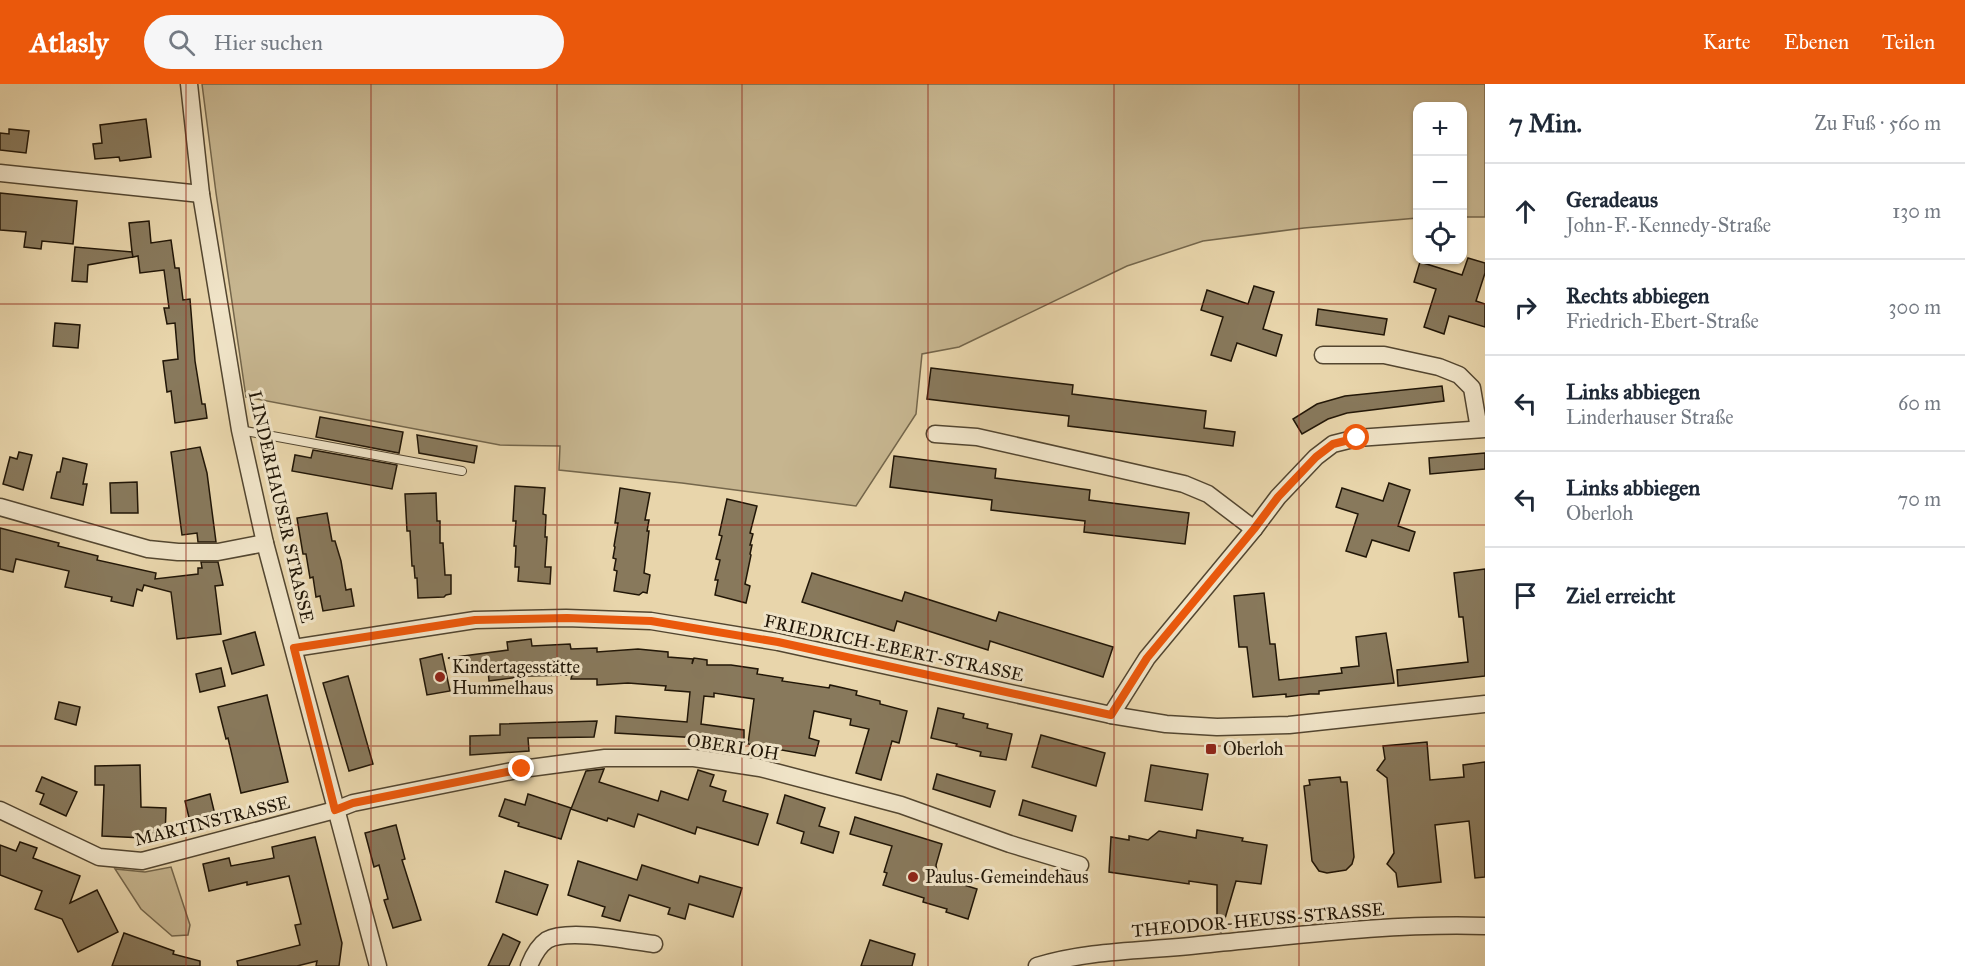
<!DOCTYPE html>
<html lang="de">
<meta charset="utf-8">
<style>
body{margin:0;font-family:"IM FELL Great Primer",serif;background:#f6f6f7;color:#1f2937}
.controls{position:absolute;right:18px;top:18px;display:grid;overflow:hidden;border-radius:12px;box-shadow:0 2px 4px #0004}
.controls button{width:54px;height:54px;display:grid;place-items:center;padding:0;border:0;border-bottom:2px solid #e0e1e3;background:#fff;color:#1f2937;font:30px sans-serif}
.stop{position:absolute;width:18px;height:18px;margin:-14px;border:4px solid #ea580c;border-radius:50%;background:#fff}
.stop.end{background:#ea580c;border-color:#fff;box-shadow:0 2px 6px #0008}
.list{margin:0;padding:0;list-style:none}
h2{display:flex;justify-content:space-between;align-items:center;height:78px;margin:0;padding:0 24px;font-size:26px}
h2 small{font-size:20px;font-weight:400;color:#747a83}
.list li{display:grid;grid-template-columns:39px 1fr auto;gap:18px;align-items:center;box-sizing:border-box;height:96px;padding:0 24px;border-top:2px solid #e0e1e3}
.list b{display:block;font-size:22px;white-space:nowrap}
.list p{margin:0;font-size:20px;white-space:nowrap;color:#747a83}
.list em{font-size:20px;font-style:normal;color:#747a83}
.icon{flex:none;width:33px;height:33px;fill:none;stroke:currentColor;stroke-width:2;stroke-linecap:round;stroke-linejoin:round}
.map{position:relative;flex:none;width:1485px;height:882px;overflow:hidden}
header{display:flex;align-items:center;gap:36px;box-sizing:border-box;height:84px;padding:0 30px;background:#ea580c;color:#fff}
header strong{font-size:28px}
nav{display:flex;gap:33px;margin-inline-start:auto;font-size:21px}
.search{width:420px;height:54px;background:#f6f6f7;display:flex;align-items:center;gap:15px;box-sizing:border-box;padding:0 21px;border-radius:33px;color:#747a83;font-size:22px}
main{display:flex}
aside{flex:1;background:#fff}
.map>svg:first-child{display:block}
.green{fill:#c6b58f;stroke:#74664b;stroke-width:1.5}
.building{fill:#88795c;stroke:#211607;stroke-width:1.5}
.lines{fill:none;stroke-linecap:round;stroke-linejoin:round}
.lane-casing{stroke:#534630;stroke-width:10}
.street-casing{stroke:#534630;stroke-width:19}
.lane{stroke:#f0e4c8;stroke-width:8}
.street{stroke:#f0e4c8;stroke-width:16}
.route{stroke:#ea580c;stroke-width:8}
.grid{fill:none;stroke:#8f2418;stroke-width:1.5;stroke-opacity:0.55}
.poi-dot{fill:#8f2418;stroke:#f0e4c8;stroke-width:2}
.labels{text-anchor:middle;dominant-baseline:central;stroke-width:6;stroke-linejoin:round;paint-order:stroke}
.street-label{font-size:18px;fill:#211607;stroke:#f0e4c8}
.poi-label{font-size:18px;fill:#211607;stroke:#f0e4c8;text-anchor:start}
</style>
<header>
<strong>Atlasly</strong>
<div class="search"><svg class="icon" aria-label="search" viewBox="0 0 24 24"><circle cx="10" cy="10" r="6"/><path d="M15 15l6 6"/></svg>Hier suchen</div>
<nav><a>Karte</a><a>Ebenen</a><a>Teilen</a></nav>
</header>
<main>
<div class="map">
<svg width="1485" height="882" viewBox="0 0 1485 882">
<rect width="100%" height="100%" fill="#e8d5ab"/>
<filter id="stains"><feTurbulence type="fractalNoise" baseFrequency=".00333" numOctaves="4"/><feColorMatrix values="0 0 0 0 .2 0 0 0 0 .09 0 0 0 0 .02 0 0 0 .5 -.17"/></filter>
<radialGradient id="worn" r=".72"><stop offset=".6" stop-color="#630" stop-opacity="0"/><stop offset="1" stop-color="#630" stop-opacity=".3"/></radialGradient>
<g class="green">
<path d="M202,0H1485V133H1463L1462,22H1418L1417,134L1304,144L1203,157L1127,182L959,263L922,270L916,330L856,422L682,399L559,386L560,362L500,361L246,313L216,109Z"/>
<path d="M171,783L190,841L188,851L172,852L141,825L115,785L145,788Z"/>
</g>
<g class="building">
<path d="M146,35L151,73L120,77L119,73L95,75L93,60L102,59L100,41Z"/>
<path d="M9,45L29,47L26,69L0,66V49L9,50Z"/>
<path d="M0,109L77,117L73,160L42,157L41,165L24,163L26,148L0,146Z"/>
<path d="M149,137L151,159L171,156L175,184H179L183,216L190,215L195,277L202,320H205L207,334L175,339L171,307L167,308L163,277L178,275L175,239L167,240L164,224H169L164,186L140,189L138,172L133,173L132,168L133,173L88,181L87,198L72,197L75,163L132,168L129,139Z"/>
<path d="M1468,174L1485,179V189L1476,217L1485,220V243L1449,232L1444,250L1424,243L1436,205L1414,198L1420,178L1462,191Z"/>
<path d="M1254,202L1274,208L1263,245L1282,251L1276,272L1237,259L1231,277L1211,271L1223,233L1201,226L1207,206L1248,220Z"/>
<path d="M1318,225L1387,235L1384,251L1316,241Z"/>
<path d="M55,239L80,241L78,264L53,262Z"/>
<path d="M931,284L1073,301L1072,310L1206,327L1204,344L1235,348L1233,362L1068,342L1069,332L927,315Z"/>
<path d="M1442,302L1444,317L1347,329L1328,335L1302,350L1293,335L1317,320L1345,312Z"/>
<path d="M320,333L403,348L399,369L316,353Z"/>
<path d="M417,351L477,362L474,379L419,369Z"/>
<path d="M200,363L207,389L216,458H198L197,449L182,451L171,368Z"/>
<path d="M313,366L397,381L392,405L292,387L295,371L311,374Z"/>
<path d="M19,368L32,371L23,406L3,400L10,373L17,375Z"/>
<path d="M1485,369V385L1430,390L1429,374Z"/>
<path d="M894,372L996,385L995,394L1090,406L1089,416L1189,429L1185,460L1084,448L1085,437L991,426L992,416L890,403Z"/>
<path d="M63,374L87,380L83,400H87L83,421L51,414L57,388H60Z"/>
<path d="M137,398L138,429H111L110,399Z"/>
<path d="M1389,399L1410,406L1398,442L1415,448L1409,467L1372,456L1366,473L1346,467L1358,430L1336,423L1342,404L1383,417Z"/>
<path d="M515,402L545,404L543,430L546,431L545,453H547L545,483H551L550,500L518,497L519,483H515L516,462H514L516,437H513Z"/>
<path d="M620,404L650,409L645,436H649L647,447H649L644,489L650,491L647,509L643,508L639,511L614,507L617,487L614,486L616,475L613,474L615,463L614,462L618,439H615Z"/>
<path d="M436,409L437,437H440V459H443L445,491H451V510L446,511L444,513L418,514L417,494H415L414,482H412L410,447H407L405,410Z"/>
<path d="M727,415L757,422L750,449L753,450L750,461H752L750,470L751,471L745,500L750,502L746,519L715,511L718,496H715L720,476L716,475L722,452L719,451Z"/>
<path d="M327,429L332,457H335L341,477L346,506L351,505L354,522L323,527L320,512L316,513L313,493L310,494L306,470H303L297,434Z"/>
<path d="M0,444L47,456L59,459L58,462L98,472L97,476L156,489L155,495L198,490V484H202L201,478H218L223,501L215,502L221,550L177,555L171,508L144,501L142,507L137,505L133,522L111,517L112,513L65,503L69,487L16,475L13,488L0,485Z"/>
<path d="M1485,485V592L1398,602L1397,586L1468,578L1463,533H1459L1454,489Z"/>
<path d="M812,489L902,517L905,508L996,537L999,528L1113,563L1103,593L990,557L988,566L897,537L894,547L802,518Z"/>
<path d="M1264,509L1270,560H1275L1279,596L1342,589L1341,584L1359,582L1356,553L1386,549L1394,599L1319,607V610H1310L1286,613V610L1253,613L1247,563H1239L1234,512Z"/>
<path d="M255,548L264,581L232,590L223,557Z"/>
<path d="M531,555L532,562L570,560L571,565L597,564V568L638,565L668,568V573L693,575L692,580L694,574L707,576V581H731L758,585L757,590L783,594L782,597L829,604L830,601L857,607L856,611L880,617V620L907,627L899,659L892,657L881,696L856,689L869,645L850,641L851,635L814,627L809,654L819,657L815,672L748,660L754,615L714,609V613L704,612L701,640L744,646V660L700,654L615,649L616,632L687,638L690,608L665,606L666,602L628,599L597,601V595H571L572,591L527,592L489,597L488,586L448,574L508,566L507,558Z"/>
<path d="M442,570L450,607L427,611L420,575Z"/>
<path d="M221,584L225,602L200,608L196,590Z"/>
<path d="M348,592L373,680L349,687L323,599Z"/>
<path d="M267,611L288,698L241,709L228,654L226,655L218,623Z"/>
<path d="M59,618L80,623L76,641L55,635Z"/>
<path d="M938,624L964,630L963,634L988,640L987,644L1012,650L1006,676L980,672L981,668L956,662L957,660L931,654Z"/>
<path d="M597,637L594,653L528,654L529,667L470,671V652L500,651V640Z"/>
<path d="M1041,651L1105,669L1096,702L1032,683Z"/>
<path d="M1427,658L1430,696L1464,693L1463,681L1485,678V793L1475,794L1469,737L1435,741L1441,798L1398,803L1396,789L1387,780L1394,769L1387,694L1377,686L1385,675L1383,662Z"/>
<path d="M140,681L141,723L166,724L165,755L102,752L104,701H95V682Z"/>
<path d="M1151,681L1208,690L1202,726L1145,717Z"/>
<path d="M604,685L599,698L658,717L661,707L688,716L698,686L714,691L710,702L726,707L723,717L768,730L758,761L697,743L695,750L638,730L634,743L608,734L607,737L571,725L586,687Z"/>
<path d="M937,690L995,707L990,723L933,705Z"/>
<path d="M42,693L77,708L66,732L40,720L44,710L36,707Z"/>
<path d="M1340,693L1341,698H1347L1354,773L1352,780L1346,786L1327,789L1319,787L1312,777L1304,702L1310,701L1309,696Z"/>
<path d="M210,710L216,735L191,742L185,717Z"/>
<path d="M528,710L571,724L561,755L518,742L519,739L499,732L505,715L525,721Z"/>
<path d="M785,711L825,724L819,742L839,748L833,769L801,759L804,748L777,739Z"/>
<path d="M1023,716L1076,732L1072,747L1019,731Z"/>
<path d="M855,733L942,760L936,781L938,793L977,805L968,835L946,828L947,825L923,818L924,814L883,801L887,789L884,788L892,762L850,750Z"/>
<path d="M396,741L405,775L402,776L421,836L393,844L384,816L388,815L379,781L374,783L365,749Z"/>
<path d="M1197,746L1243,754L1242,757L1267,761L1261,800L1236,797L1221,848L1217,847V801L1189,797V800L1109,788L1111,753L1129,756V752L1148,756L1159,747L1196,754Z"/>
<path d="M315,753L342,859L339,882H316L317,877L297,882H238L237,877L300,861L295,841L301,840L289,792L247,801V798L209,807L203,780L229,774L231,782L274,774L272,763Z"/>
<path d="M20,758L37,764L33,774L80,792L70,819L97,806L118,848L78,868L62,835L35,825L42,807L0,791V761L16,767Z"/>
<path d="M578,777L637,796L642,781L698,799L700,792L742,804L733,833L689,820L685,835L668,830L670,824L629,811L620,837L602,832L605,823L568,811Z"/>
<path d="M505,787L548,801L537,831L496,818Z"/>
<path d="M124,849L174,867L173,870L200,877V882H112Z"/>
<path d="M503,850L520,858L509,882H488Z"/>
<path d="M870,856L915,870L912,882H861Z"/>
</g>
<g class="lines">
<defs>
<path id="lane" d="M240,346L462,387"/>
<g id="street">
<path d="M189,0L201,110L240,346L265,459L378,882"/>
<path d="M0,89L201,110"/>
<path d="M1323,271H1384L1439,283L1459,291L1472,304L1479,345"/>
<path d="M935,350L977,353L1184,400L1208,410L1254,445"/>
<path d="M0,423L148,465L178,468H218L265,459"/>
<path d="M294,564L475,536L566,534L651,537L778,558L1111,631L1166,640L1217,643L1289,641L1485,620"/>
<path d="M1111,631L1147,574L1254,445L1278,413L1316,373L1333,360L1357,354L1485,345"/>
<path d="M0,726L99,773L142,777L335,726L353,719L522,685L605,674H694L760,684L901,721L1010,760L1080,781"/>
<path d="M529,882C533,872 538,862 547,856C568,844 630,857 654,860"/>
<path d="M1037,882C1088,866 1146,867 1199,861C1294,852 1389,839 1485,842"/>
</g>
</defs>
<use href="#lane" class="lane-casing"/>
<use href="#street" class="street-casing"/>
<use href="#lane" class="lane"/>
<use href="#street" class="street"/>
</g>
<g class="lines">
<path class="route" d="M522,685L353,719L335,726L294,564L475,536L567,534L651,537L778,558L1111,631L1147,574L1254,445L1278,413L1316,373L1333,360L1357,354"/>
</g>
<path class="grid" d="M186,0V882M371,0V882M557,0V882M742,0V882M928,0V882M1114,0V882M1299,0V882M0,220H1485M0,441H1485M0,662H1485"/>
<g class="poi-dot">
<circle cx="440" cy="593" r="6"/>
<rect x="1205" y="659" width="12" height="12" rx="3"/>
<circle cx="913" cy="793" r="6"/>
</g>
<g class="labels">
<g class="street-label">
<text transform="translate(281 423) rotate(77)">LINDERHAUSER STRASSE</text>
<text transform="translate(894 564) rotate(12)">FRIEDRICH-EBERT-STRASSE</text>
<text transform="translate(733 663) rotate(9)">OBERLOH</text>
<text transform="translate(212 737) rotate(-14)">MARTINSTRASSE</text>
<text transform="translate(1258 836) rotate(-5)">THEODOR-HEUSS-STRASSE</text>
</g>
<g class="poi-label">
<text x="452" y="583">Kindertagesstätte<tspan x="452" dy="21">Hummelhaus</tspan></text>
<text x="1223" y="665">Oberloh</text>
<text x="925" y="793">Paulus-Gemeindehaus</text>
</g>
</g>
<rect width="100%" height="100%" filter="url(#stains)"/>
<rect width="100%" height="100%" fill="url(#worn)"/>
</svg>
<div class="controls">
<button>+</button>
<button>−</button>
<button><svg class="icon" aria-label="locate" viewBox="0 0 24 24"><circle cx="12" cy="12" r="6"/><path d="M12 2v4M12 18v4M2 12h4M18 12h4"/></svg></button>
</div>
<div class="stop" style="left:1357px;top:354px"></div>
<div class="stop end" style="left:522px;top:685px"></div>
</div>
<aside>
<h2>7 Min.<small>Zu Fuß · 560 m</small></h2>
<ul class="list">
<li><svg class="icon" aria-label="ahead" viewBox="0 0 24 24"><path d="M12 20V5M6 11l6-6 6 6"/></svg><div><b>Geradeaus</b><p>John-F.-Kennedy-Straße</p></div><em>130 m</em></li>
<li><svg class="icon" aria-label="right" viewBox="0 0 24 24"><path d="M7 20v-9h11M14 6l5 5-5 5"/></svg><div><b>Rechts abbiegen</b><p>Friedrich-Ebert-Straße</p></div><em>300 m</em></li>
<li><svg class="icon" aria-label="left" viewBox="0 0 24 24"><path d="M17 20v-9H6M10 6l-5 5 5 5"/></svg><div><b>Links abbiegen</b><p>Linderhauser Straße</p></div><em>60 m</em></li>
<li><svg class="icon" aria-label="left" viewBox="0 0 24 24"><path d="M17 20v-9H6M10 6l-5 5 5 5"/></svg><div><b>Links abbiegen</b><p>Oberloh</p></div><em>70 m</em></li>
<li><svg class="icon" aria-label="arrive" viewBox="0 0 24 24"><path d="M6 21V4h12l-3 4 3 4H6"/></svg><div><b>Ziel erreicht</b></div></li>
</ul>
</aside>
</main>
